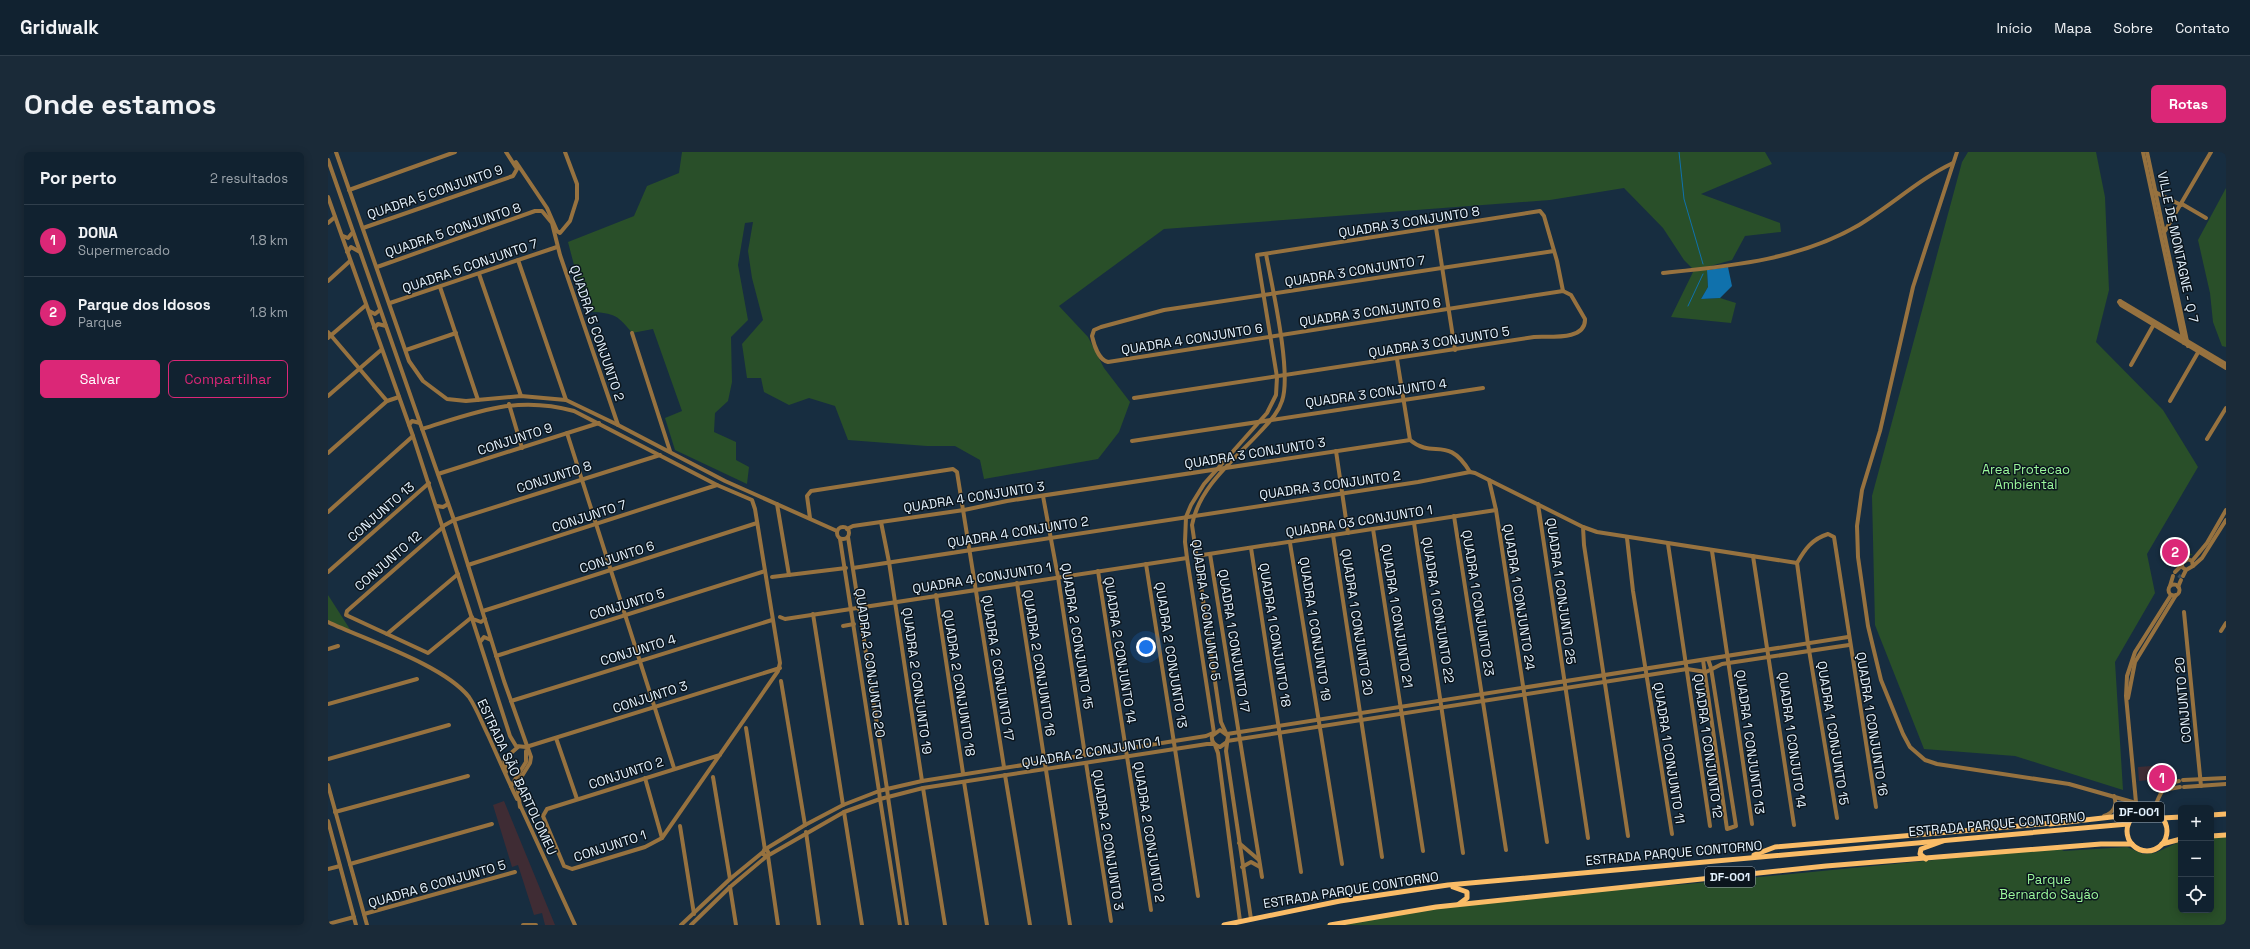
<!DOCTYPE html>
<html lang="pt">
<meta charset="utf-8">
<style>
body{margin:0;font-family:"Space Grotesk",sans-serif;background:#1a2a38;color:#f1f3f6}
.controls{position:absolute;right:12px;bottom:12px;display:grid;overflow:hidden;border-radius:6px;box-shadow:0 2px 10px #0003}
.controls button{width:36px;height:36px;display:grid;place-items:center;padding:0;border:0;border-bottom:1px solid #303f4c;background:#112230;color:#f1f3f6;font:20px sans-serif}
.you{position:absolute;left:818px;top:495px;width:14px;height:14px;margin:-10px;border:3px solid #fff;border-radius:50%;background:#1a73e8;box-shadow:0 0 0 6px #1a73e833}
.badge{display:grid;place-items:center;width:26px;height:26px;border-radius:50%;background:#db2777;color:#fff;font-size:13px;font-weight:700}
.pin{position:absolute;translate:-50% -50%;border:2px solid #fff;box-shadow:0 1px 4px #0006}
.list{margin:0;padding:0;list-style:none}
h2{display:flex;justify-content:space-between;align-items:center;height:52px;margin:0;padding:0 16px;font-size:17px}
h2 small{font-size:13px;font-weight:400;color:#9ca4ab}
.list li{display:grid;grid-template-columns:26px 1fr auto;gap:12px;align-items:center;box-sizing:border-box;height:72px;padding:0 16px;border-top:1px solid #303f4c}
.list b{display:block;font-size:15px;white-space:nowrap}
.list p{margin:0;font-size:13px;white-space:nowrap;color:#9ca4ab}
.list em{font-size:13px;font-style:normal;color:#9ca4ab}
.actions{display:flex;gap:8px;padding:12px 16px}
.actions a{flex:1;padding:9px 0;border:1px solid #db2777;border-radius:6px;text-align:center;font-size:14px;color:#db2777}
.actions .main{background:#db2777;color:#fff}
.icon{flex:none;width:22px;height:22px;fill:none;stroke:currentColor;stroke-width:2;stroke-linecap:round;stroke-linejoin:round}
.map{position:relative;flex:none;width:1898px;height:773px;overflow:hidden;border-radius:6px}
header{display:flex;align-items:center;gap:24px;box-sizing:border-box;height:56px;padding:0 20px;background:#112230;border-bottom:1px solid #303f4c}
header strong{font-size:19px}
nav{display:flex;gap:22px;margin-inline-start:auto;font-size:14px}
.intro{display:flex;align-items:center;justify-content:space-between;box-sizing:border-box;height:96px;padding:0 24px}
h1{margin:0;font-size:28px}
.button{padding:10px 18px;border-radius:6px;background:#db2777;color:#fff;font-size:14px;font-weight:700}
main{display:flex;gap:24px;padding:0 24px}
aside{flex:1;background:#112230;border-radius:6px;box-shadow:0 2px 10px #0003}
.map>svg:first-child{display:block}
.commercial{fill:#3f2c34}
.green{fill:#294f29}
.water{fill:#1071ac}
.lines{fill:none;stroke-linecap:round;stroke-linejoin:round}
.stream{stroke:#1071ac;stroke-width:1}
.minor-tunnel{stroke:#364b5c;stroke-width:4;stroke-dasharray:4 2;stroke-linecap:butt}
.minor{stroke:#97723f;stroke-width:4}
.major{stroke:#fabc67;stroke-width:5}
.labels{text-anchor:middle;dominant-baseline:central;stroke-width:3;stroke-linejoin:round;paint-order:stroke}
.shield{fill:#0b151d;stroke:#a3b0ba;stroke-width:1}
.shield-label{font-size:12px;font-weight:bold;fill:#e4f2fe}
.street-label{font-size:13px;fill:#e4f2fe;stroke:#0b151d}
.park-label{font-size:13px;fill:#9cf99c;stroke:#0b151d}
</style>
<header>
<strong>Gridwalk</strong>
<nav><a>Início</a><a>Mapa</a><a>Sobre</a><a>Contato</a></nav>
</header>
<div class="intro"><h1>Onde estamos</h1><a class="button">Rotas</a></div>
<main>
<aside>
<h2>Por perto<small>2 resultados</small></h2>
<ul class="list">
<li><span class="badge">1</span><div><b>DONA</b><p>Supermercado</p></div><em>1.8 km</em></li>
<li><span class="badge">2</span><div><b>Parque dos Idosos</b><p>Parque</p></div><em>1.8 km</em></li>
</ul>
<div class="actions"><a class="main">Salvar</a><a>Compartilhar</a></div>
</aside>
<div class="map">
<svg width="1898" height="773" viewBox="0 0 1898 773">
<rect width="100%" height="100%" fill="#172d40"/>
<g class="commercial">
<path d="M1837,613L1839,626L1811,629L1810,615Z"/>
<path d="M176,649L227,773H217L214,761L206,763L190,713L184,715L165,653Z"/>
</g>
<g class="green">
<path d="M354,0H1437L1444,12L1373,42L1452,71L1453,80L1417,84L1404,108L1368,118H1379L1380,135L1373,147L1392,146L1408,151L1403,171L1343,165L1366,118L1356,108L1335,76L1296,36L1222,48L836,77L731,154L760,185L776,216L802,250L791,280L770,307L656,327L652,308L627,294H599L520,288L507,254L481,246L461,253L436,240L433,226H419L414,192L435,168L424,126L420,99L425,70L417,71L410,113L420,168L403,185L404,230L400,249L387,261L386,280L408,290V308L421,315L419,332L347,298L337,266L354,259L325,177L304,181C288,160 284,162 258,159L240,90L306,64L319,34L351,21Z"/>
<path d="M1640,0H1768L1777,45L1781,138L1768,190L1835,258L1870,315L1819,402L1827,441L1787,510L1795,638L1687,604L1596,597L1547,473L1544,344L1634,10Z"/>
<path d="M1898,36V195L1894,194L1885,170L1882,141L1870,88Z"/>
<path d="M1841,390L1865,403L1832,407Z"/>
<path d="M0,443L25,482L0,470Z"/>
<path d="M1898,685V773H996L1135,751L1359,732L1730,696L1736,699L1799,695L1815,702L1827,701L1853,689V758H1883V686Z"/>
</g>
<path class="water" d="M1400,115L1404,134L1392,146L1373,147L1380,135L1379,118Z"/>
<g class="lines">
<g class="stream">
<path d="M1351,0L1356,47L1375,112"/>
<path d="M1360,154L1375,122"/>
</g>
<path class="minor-tunnel" d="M1851,426L1853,423"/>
<g class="minor">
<path d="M8,0L81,209L95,229L119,247L138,249L193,244L238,248L290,273L397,329L509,379"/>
<path d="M1629,0L1585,135L1552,279L1534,338L1529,374L1530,405L1540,474L1553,528L1575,582L1582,595L1597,608L1609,612L1741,632L1808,651"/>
<path d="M1815,0L1856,191"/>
<path d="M1819,0L1860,194"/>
<path d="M0,8L126,368L176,529L203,605L202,611L189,632L192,655"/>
<path d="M188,10L219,56L229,79L232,81L242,69L249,47V32L237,0"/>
<path d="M21,38L127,0"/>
<path d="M1827,40L1853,53"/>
<path d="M0,45L85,284L182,584L188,594L198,595L452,516"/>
<path d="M1854,52L1878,66"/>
<path d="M0,71L7,65"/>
<path d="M35,76L185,24L189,17L178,0"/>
<path d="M1108,76L1127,198"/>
<path d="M1837,79L1883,0"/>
<path d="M15,84L20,86L25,80"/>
<path d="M19,100L23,95L32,100"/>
<path d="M190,108L238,248"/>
<path d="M49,115L207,59H214L224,71L232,103L290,273"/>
<path d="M1335,121C1403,114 1471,108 1531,73C1564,53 1591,27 1625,11"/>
<path d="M151,122L193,244"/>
<path d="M0,129L22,109"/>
<path d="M112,135L150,248"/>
<path d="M1792,149L1791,150L1793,153L1898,216"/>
<path d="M1792,149L1898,212"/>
<path d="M62,151L229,95"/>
<path d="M41,159L47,162L52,158"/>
<path d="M46,176L50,172L58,174"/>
<path d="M0,180L59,249"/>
<path d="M304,181L342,299"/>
<path d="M0,186L38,153"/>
<path d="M78,198L128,181"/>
<path d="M1069,207L1082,288C1106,308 1119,282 1142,320"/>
<path d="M1803,213L1826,172"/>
<path d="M0,244L53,198"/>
<path d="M806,246L1206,185C1221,184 1258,189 1257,167L1243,143L1235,139L780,210C771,208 766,193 764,184L766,178L773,175L836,158L1226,99"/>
<path d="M1842,249L1872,197"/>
<path d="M181,252L194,296"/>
<path d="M81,273L84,269L92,271"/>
<path d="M94,277C149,260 188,243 246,259L389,333L424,348L427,357L452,511L450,519L334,686L317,695L244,717L236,714L215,664L219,657L392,603"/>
<path d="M239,281L346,616"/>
<path d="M1879,287L1898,256"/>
<path d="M804,289L1155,236"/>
<path d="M1008,299L1020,381"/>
<path d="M0,301L59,249L71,245"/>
<path d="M110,322L271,271"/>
<path d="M1161,328L1168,358L1219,690"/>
<path d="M715,344L730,425L757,603"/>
<path d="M449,352L461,423"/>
<path d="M1210,352L1260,686"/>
<path d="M109,354L115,355L120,352"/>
<path d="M0,360L85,284"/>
<path d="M1126,364L1178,698"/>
<path d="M482,366L479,344L483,339L625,317L629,320L676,615"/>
<path d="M553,370L561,410L594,629"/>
<path d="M1086,371L1135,701"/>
<path d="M115,374L126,368L332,303"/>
<circle cx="515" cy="381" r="6"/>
<path d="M115,375L19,459L18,463L100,501L144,465"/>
<path d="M1255,375L1256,393L1300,684"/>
<path d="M519,377L525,374L636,358L679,349L1082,288"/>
<path d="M1045,377L1095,699"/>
<path d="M1005,383L1054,705"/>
<path d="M520,385L559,637L560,645L552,647L551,639L559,637L594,629L878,584L885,581"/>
<path d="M1299,386L1305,439L1344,682"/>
<path d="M962,391L1014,712"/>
<path d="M1340,392L1382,674"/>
<path d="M923,396L973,720"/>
<path d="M1384,399L1424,672"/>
<path d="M882,402L934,725"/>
<path d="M868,404L1168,358"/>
<path d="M1425,404L1466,673"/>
<path d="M1864,409L1879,391L1898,358"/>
<path d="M1469,411C1477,397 1484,387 1500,382L1506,385L1548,655"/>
<path d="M1469,411L1480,492L1509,666"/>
<path d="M818,412L870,744"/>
<path d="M140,413L389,333"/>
<path d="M1865,414L1874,406L1898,368"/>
<path d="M525,416L1090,330L1142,320L1147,321L1255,375L1269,380L1469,411"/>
<path d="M770,419L823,758"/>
<path d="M0,420L101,331"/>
<path d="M1847,420L1854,413"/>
<path d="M1855,424L1858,418L1865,414L1864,409L1860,407L1854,411V415L1858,418"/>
<path d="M444,425L518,416"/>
<path d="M689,431L742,773"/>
<circle cx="1846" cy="438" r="5.5"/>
<path d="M1842,434L1845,424"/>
<path d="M1850,435L1853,428"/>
<path d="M608,443L635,621"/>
<path d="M155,459L429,371"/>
<path d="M1856,460L1873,634"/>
<path d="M485,462L515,653"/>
<path d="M452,465L457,467L859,406"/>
<path d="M145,467L153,470L157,467"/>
<path d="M0,470C38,488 116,513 141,545C149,557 154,571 160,583C170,605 179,626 189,647"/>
<path d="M515,474L526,472"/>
<path d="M1893,479L1898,471"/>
<path d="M59,482L130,422"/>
<path d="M152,490L156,485L163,488"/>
<path d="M0,497L10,494"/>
<path d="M168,504L437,419"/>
<path d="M1375,508L1399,677L1408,674L1383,516L1380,507"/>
<path d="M453,529L477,673"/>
<path d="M1800,546L1807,510L1848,443"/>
<path d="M183,549L444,468"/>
<path d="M0,552L89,527"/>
<path d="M418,576L437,698"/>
<path d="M886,581L859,406L857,390L858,365L863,353L876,332L939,261L948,243L949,225L929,103L1212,59L1216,64L1229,109L1235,139"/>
<path d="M898,581L893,570L864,373C871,335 906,308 931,281C940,271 950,262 954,249C964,221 944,134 938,102"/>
<path d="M899,582L1520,485"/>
<path d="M228,586L249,647"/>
<path d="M899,589L1359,517L1378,520L1394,512L1521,493"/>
<path d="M899,590L892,595C886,593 883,590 884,584L892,578L900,584L898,599L923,767"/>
<path d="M887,593L890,601L912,769"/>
<path d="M0,607L121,573"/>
<path d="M758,611L783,769"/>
<path d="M178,620L176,607L190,595"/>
<path d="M677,623L702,773"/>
<path d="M385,625L402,727"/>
<path d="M317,626L334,686"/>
<path d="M1855,628L1898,626"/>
<path d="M636,630L659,773"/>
<path d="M0,633L39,773"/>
<path d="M183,634L198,610V599"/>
<path d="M1856,635L1898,632"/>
<path d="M595,636L617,773"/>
<path d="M1835,638L1852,635"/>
<path d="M192,653L247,773"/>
<path d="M7,660L140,624"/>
<path d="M516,660L534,773"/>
<path d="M1825,660C1830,647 1834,631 1851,629"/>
<path d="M1809,661L1798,544L1799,524L1807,500L1843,443"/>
<path d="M1776,664C1785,661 1790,654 1786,644"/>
<path d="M0,669L28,773"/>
<path d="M352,674L366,762"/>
<path d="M478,680L491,773"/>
<path d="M911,691L931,708"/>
<path d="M439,698L441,702L438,704L435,702L436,698L477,673L515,653L551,639L512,387"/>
<path d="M441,703L516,660L552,647L572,773"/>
<path d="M440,704L450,773"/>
<path d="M22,712L164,672"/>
<path d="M914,715L923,710L932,715"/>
<path d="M0,717L12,714"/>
<path d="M402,735L408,773"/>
<path d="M36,762L187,720"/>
<path d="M0,772L26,765"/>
<path d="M195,773H208"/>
<path d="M353,773L402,727L435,700"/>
<path d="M363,773L402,735L439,704"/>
<path d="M579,773L560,645L595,636L879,592H886"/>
</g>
<g class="major">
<circle cx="1819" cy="679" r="20"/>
<path d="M1883,663L1898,662"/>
<path d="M1834,666L1853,665"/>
<path d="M1722,672L1801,663L1808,654"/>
<path d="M1883,684L1898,683"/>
<path d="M1834,692L1853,687"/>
<path d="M1426,703L1447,695L1725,671"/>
<path d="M1598,707L1592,702L1593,697L1615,689"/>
<path d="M1125,735L1139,740V746L1131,752"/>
<path d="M896,773L1012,749L1120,733L1800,672"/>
<path d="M1002,773L1108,755L1498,714L1773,692H1804"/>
</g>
</g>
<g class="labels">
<g class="shield">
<rect x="1786" y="650" width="50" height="20" rx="3"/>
<rect x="1377" y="715" width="50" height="20" rx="3"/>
</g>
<g class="shield-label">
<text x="1811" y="660">DF-001</text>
<text x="1402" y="725">DF-001</text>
</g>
<g class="street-label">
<text transform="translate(107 40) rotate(-19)">QUADRA 5 CONJUNTO 9</text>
<text transform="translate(1081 70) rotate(-9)">QUADRA 3 CONJUNTO 8</text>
<text transform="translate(125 78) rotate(-19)">QUADRA 5 CONJUNTO 8</text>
<text transform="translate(1850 95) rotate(78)">VILLE DE MONTAGNE - Q 7</text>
<text transform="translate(142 114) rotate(-19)">QUADRA 5 CONJUNTO 7</text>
<text transform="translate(1027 119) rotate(-9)">QUADRA 3 CONJUNTO 7</text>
<text transform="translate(1042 160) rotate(-8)">QUADRA 3 CONJUNTO 6</text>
<text transform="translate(269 181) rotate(71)">QUADRA 5 CONJUNTO 2</text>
<text transform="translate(864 187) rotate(-9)">QUADRA 4 CONJUNTO 6</text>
<text transform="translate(1111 190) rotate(-9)">QUADRA 3 CONJUNTO 5</text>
<text transform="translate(1048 241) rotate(-8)">QUADRA 3 CONJUNTO 4</text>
<text transform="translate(187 287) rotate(-18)">CONJUNTO 9</text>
<text transform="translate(927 301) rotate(-9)">QUADRA 3 CONJUNTO 3</text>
<text transform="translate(226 325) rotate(-18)">CONJUNTO 8</text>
<text transform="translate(1002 333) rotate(-8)">QUADRA 3 CONJUNTO 2</text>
<text transform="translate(646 345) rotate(-9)">QUADRA 4 CONJUNTO 3</text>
<text transform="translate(53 360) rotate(-41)">CONJUNTO 13</text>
<text transform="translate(261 364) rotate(-18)">CONJUNTO 7</text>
<text transform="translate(1031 369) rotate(-9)">QUADRA 03 CONJUNTO 1</text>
<text transform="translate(690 380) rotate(-9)">QUADRA 4 CONJUNTO 2</text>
<text transform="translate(289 405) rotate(-18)">CONJUNTO 6</text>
<text transform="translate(60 409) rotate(-41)">CONJUNTO 12</text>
<text transform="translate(654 426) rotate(-9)">QUADRA 4 CONJUNTO 1</text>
<text transform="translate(1233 439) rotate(82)">QUADRA 1 CONJUNTO 25</text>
<text transform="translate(1191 445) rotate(81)">QUADRA 1 CONJUNTO 24</text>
<text transform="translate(1150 451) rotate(81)">QUADRA 1 CONJUNTO 23</text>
<text transform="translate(299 452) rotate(-17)">CONJUNTO 5</text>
<text transform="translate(878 458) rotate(82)">QUADRA 4 CONJUNTO 5</text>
<text transform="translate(1110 458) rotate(81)">QUADRA 1 CONJUNTO 22</text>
<text transform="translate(1069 464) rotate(81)">QUADRA 1 CONJUNTO 21</text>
<text transform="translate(1029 470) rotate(81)">QUADRA 1 CONJUNTO 20</text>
<text transform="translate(987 477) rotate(81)">QUADRA 1 CONJUNTO 19</text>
<text transform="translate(947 483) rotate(81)">QUADRA 1 CONJUNTO 18</text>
<text transform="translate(749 484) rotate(81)">QUADRA 2 CONJUNTO 15</text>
<text transform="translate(906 489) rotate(81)">QUADRA 1 CONJUNTO 17</text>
<text transform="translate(310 498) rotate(-17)">CONJUNTO 4</text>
<text transform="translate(792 498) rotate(81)">QUADRA 2 CONJUNTO 14</text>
<text transform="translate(843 503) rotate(81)">QUADRA 2 CONJUNTO 13</text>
<text transform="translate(542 511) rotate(82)">QUADRA 2 CONJUNTO 20</text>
<text transform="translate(711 511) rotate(81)">QUADRA 2 CONJUNTO 16</text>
<text transform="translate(670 516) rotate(81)">QUADRA 2 CONJUNTO 17</text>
<text transform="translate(589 529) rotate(82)">QUADRA 2 CONJUNTO 19</text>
<text transform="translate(631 531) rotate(81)">QUADRA 2 CONJUNTO 18</text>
<text transform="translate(322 545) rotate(-18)">CONJUNTO 3</text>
<text transform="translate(1855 548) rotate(-95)">CONJUNTO 20</text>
<text transform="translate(1544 572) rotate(81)">QUADRA 1 CONJUNTO 16</text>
<text transform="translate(1505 581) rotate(81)">QUADRA 1 CONJUNTO 15</text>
<text transform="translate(1464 588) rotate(82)">QUADRA 1 CONJUTO 14</text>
<text transform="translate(1422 590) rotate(82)">QUADRA 1 CONJUNTO 13</text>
<text transform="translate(1380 594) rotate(82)">QUADRA 1 CONJUNTO 12</text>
<text transform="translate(763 600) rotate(-9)">QUADRA 2 CONJUNTO 1</text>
<text transform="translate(1341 601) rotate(81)">QUADRA 1 CONJUNTO 11</text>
<text transform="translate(298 621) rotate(-18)">CONJUNTO 2</text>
<text transform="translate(189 625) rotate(65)">ESTRADA SÃO BARTOLOMEU</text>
<text transform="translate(1669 672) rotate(-5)">ESTRADA PARQUE CONTORNO</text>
<text transform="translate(821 680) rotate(81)">QUADRA 2 CONJUNTO 2</text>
<text transform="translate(780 688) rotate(81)">QUADRA 2 CONJUNTO 3</text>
<text transform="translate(282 694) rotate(-18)">CONJUNTO 1</text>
<text transform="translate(1346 701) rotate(-5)">ESTRADA PARQUE CONTORNO</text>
<text transform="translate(109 732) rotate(-16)">QUADRA 6 CONJUNTO 5</text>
<text transform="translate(1023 738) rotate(-9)">ESTRADA PARQUE CONTORNO</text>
</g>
<g class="park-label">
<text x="1698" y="317">Area Protecao<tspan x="1698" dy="15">Ambiental</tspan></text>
<text x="1721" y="727">Parque<tspan x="1721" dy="15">Bernardo Sayão</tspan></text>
</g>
</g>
</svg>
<div class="controls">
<button>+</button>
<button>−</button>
<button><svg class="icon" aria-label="locate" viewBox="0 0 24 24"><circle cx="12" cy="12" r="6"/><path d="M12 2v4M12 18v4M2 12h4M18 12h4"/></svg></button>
</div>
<div class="you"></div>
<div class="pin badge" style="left:1834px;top:626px">1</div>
<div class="pin badge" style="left:1847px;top:400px">2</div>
</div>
</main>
